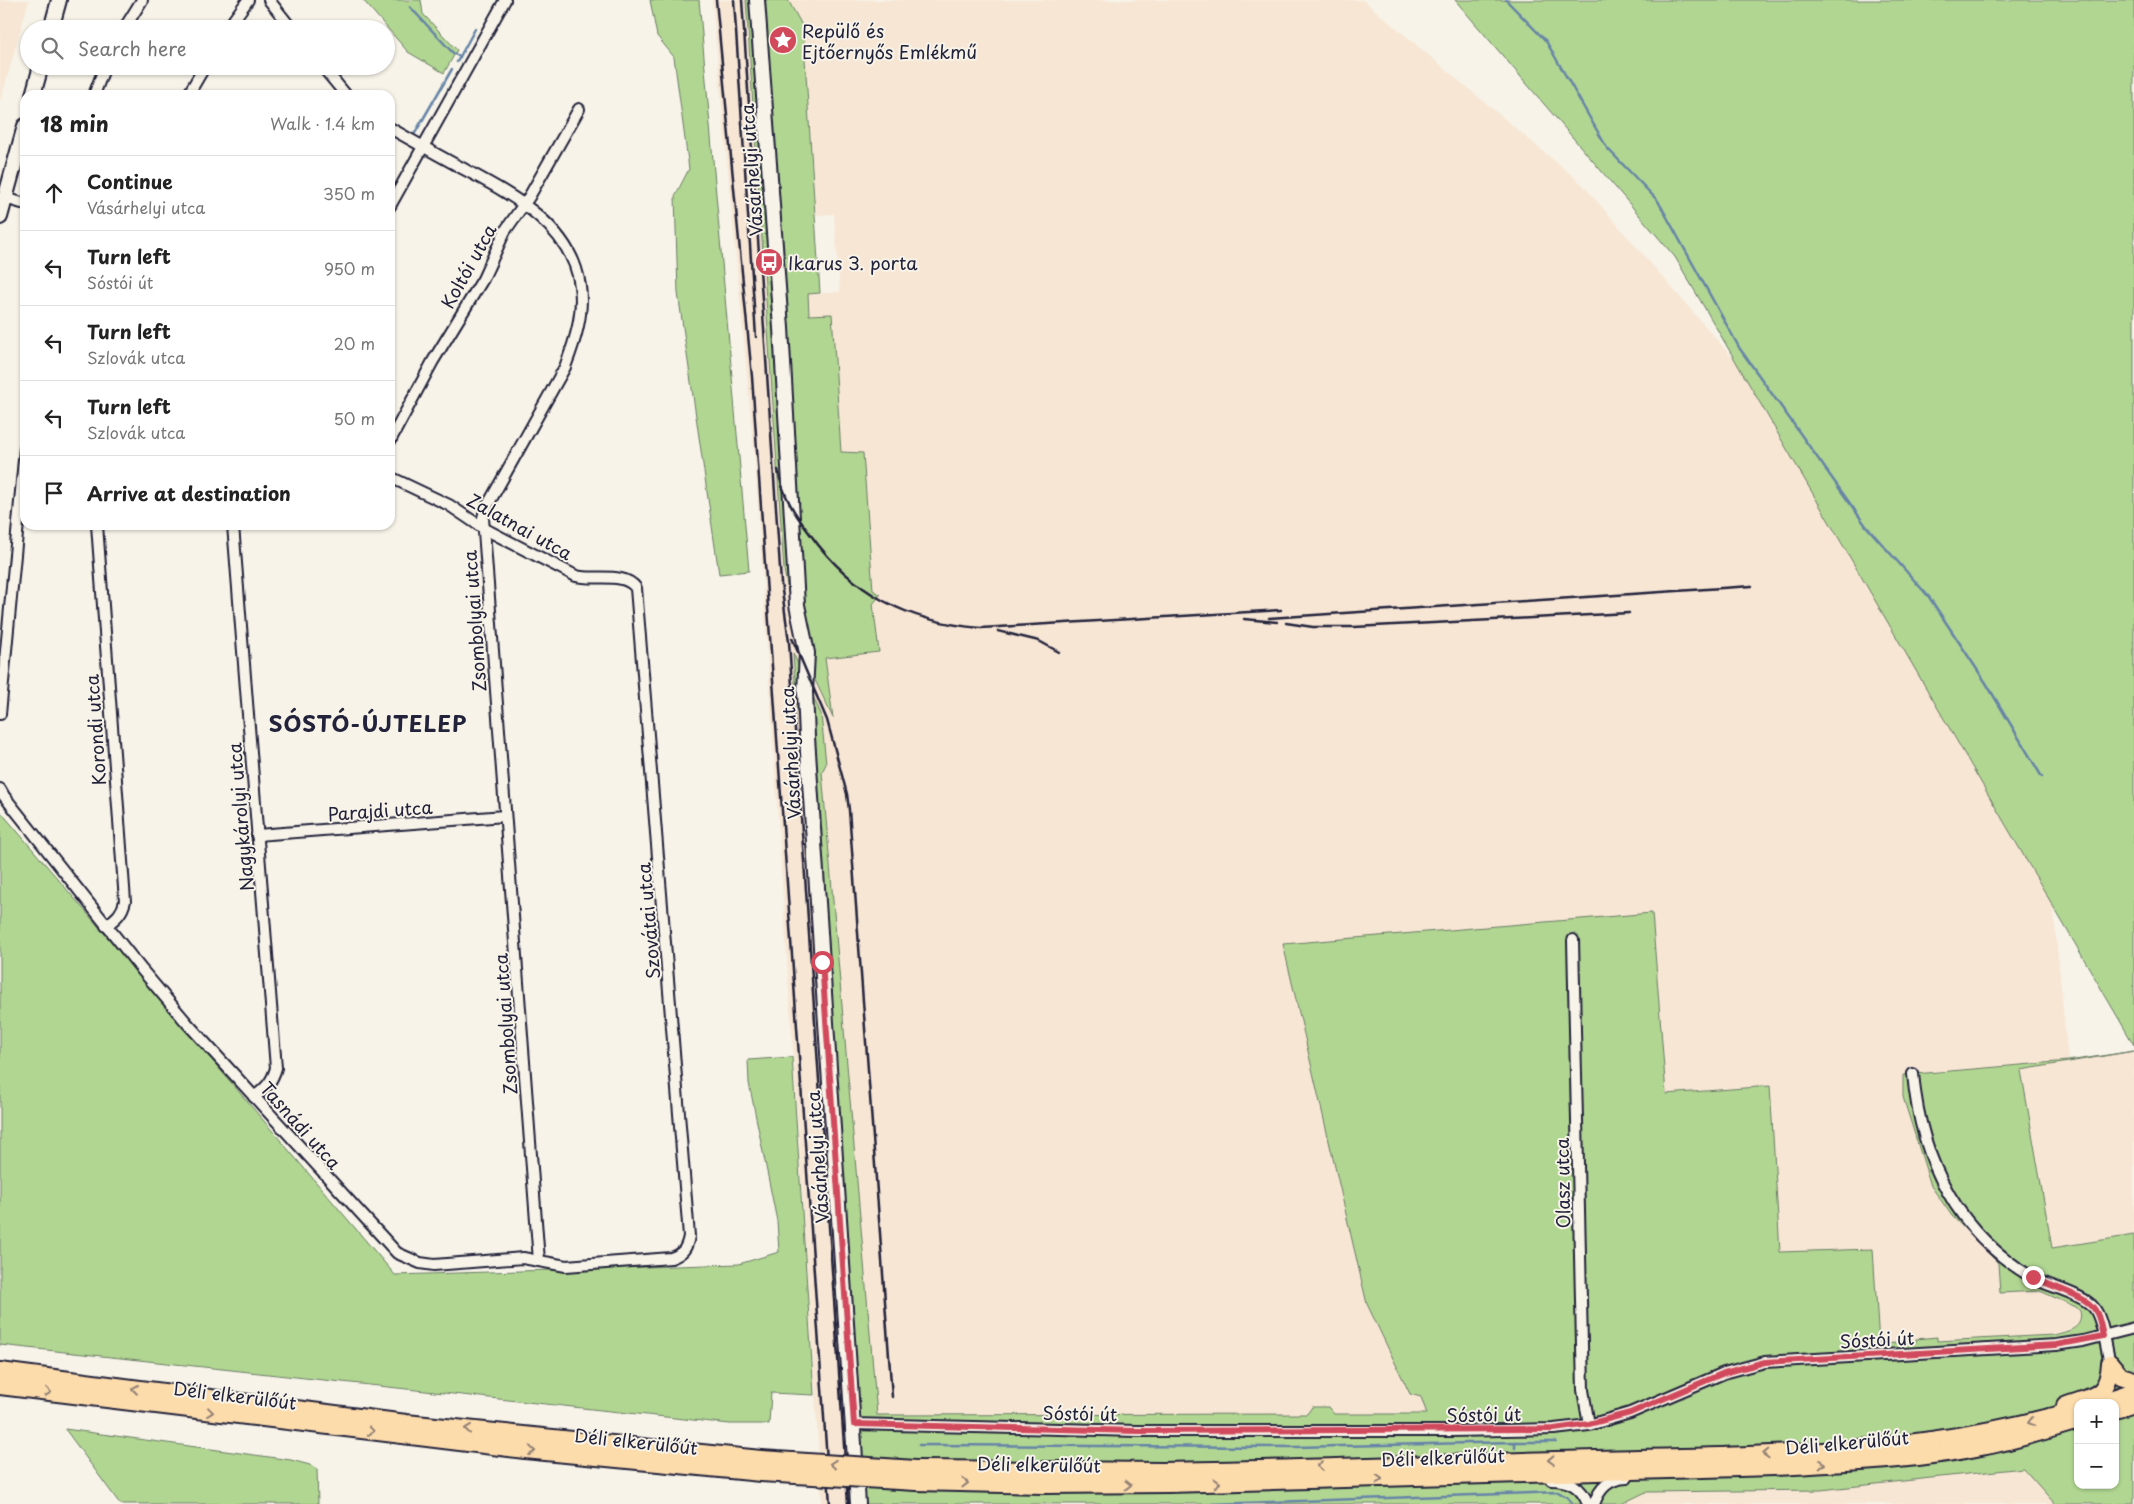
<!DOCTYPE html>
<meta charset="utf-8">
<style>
body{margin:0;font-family:"Playpen Sans",sans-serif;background:#f2f2f2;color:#222}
.controls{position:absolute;right:15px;bottom:15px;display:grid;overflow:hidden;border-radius:10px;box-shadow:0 1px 4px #0004}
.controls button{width:45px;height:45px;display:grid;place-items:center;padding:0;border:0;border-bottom:1px solid #e0e0e0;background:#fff;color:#222;font:25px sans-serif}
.stop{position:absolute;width:15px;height:15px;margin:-11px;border:4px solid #d1495b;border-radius:50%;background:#fff}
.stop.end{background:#d1495b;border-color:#fff;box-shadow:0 1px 5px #0008}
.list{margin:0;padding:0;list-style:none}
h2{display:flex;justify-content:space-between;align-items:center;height:65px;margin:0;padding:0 20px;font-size:21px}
h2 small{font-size:16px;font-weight:400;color:#767676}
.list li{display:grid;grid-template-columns:32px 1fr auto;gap:15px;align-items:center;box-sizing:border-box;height:75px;padding:0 20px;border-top:1px solid #e0e0e0}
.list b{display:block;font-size:19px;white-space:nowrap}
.list p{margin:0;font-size:16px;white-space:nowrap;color:#767676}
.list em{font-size:16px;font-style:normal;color:#767676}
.icon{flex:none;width:28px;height:28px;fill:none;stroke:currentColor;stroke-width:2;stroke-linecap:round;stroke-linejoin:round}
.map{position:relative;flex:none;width:2134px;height:1504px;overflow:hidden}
.search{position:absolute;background:#fff;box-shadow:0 1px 4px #0004;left:20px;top:20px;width:375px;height:55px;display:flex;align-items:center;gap:12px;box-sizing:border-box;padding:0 18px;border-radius:28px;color:#767676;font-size:19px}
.panel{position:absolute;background:#fff;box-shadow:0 1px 4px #0004;left:20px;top:90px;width:375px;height:440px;border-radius:15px}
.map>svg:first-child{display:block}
.built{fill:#f7e6d4}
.green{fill:#b1d691;stroke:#6a7c66;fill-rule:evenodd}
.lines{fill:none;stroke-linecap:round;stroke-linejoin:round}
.stream{stroke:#6684a7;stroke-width:2.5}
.street-casing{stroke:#22223b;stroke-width:14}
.secondary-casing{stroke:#22223b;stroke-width:18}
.primary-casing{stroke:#22223b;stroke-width:20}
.street{stroke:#f7f3e8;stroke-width:10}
.secondary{stroke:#f7f3e8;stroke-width:14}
.primary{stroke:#fddcac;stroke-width:16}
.rail{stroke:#22223b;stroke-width:2.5}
.primary-bridge-casing{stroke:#22223b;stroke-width:20;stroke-linecap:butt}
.primary-bridge{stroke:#fddcac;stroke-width:16}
.oneway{stroke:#907f74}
.route{stroke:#d1495b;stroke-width:6}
.labels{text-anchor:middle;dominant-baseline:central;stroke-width:4;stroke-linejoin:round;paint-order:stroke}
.poi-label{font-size:18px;fill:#22223b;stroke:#f7f3e8;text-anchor:start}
.street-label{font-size:18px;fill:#22223b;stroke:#f7f3e8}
.district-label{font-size:22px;font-weight:bold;letter-spacing:1px;fill:#22223b;stroke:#f7f3e8}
</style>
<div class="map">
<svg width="2134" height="1504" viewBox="0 0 2134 1504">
<rect width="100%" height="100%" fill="#f7f3e8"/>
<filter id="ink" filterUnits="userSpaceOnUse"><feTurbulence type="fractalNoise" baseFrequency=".02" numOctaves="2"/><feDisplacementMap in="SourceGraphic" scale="10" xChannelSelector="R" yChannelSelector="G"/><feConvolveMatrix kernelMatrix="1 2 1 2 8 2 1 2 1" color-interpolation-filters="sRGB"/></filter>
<g filter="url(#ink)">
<g class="built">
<path d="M0,0H29L1,99H0Z"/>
<path d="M712,0H746L784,569L802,655L832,715L825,658L876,625L873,604L880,595L873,591L863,453H841L832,314L809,316L808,294L840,292L834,214L816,215L803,27L788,0H1363L1582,184L1737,363L2053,904L2068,1061L1903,1075L1978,1244L1998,1263L2000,1293L2040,1291L2076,1307L2080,1311L2081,1316V1321L2077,1327L2054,1335L1937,1341V1338L1916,1339V1342L1878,1344L1873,1249L1780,1253L1770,1086L1666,1094L1652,913L1421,1397L1427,1414H1334L1328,1407H1312L1308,1414L877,1415L822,772L826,764L821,714L794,655L852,1504H822L755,462Z"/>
<path d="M2134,1051V1235L2052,1248L2021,1069Z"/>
<path d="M2023,1468L2055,1504H1621L1646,1492L1821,1490Z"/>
</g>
<g class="green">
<path d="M363,0H421L423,14L457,50L444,73L408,52Z"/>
<path d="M650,0H699L749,571L719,574L678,293L675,196L689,169L674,57L657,36Z"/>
<path d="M746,0H788L803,27L820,293L808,294L809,315L832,314L841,452L863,453L873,590L880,595L873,604L879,652L825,658L833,718L798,644L784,570Z"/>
<path d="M1455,0H2134V1045L1675,257Z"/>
<path d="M793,653L821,714L826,764L822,772L877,1415L1307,1414L1312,1407H1328L1334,1414H1427L1421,1397L1410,1394L1367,1304L1283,944L1652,913L1666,1094L1770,1086L1780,1252L1873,1249L1879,1344L1916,1342V1339L1937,1337V1341L2054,1335C2068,1331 2084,1329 2080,1311L2076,1307L2040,1291L2000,1293L1998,1263L1952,1216L1931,1186L1903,1097V1075L2068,1061L2134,1051L2021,1070L2052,1248L2134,1235V1504H2055L2023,1468L1821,1490L1646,1492L1621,1504H852ZM2078,1403H2115V1485H2078Z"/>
<path d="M0,811L395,1275L739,1264L779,1252L777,1221L749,1083L748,1060L792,1057L814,1395L771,1393L769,1424H730L0,1345Z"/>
<path d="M65,1429L291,1460L310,1465L317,1469L318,1504H120Z"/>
</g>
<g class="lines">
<g class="stream">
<path d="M1506,0L1546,41L1607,148L1658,201L1740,349L1866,526L1929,597L1986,683L2042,777"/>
<path d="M410,7L453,53L460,57"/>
<path d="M457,62L475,29"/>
<path d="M415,133L452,69"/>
<path d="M1515,1442H1556"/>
<path d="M919,1445L1296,1447L1515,1442V1448"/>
<path d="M1212,1504L1558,1492L1568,1498L1572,1504"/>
</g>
<defs>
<g id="street">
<path d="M269,0L292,29"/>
<path d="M124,29L142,0"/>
<path d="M227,29L248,0"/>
<path d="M322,66L346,95"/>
<path d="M94,95L105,66"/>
<path d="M188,95L205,66"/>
<path d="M390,128C413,141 436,154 460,167C508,193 572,224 580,286C584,314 575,341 565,367L485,510L483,518L539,1261"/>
<path d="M5,198L25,204"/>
<path d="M390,206L505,0"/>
<path d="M390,441L433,361L483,279L505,231L529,197L579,109"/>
<path d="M97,525L125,901C122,914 116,918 106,926"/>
<path d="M233,525L276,1068C272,1082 266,1088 254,1097"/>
<path d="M0,714L25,449"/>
<path d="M0,789L4,796L142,970L187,1023L397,1253L420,1263L434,1265L523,1258L566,1266L671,1258C683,1254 687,1248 689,1236L636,588C624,571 594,581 576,576L483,528L449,505L390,477"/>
<path d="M257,835L505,816"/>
<path d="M1573,940L1583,1390L1589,1425"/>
<path d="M1913,1074C1921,1161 1956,1232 2033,1278C2050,1287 2083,1294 2094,1308C2103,1319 2106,1349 2110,1363"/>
<path d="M853,1424L1137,1431H1450L1554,1429L1589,1425L1630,1413L1724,1373L1765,1362L2056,1345L2083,1341L2134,1328"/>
<path d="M1551,1480C1569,1480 1581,1486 1588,1504"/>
<path d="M1594,1504C1600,1487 1609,1479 1627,1478"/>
</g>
<g id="secondary">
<path d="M757,0L781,328L797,605L807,653L805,692L807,737L858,1504"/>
<path d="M51,29L59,0"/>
<path d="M33,95L41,66"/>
<path d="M0,217L25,126"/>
</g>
<g id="primary">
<path d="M2110,1363L2121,1376L2134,1380"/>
<path d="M0,1371L406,1423L761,1459"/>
<path d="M0,1386L525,1450L761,1473"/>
<path d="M2098,1403L2134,1391"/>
<path d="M2065,1406C2093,1395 2108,1398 2110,1363"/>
<path d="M2115,1410L2134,1404"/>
<path d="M916,1469C998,1470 1080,1471 1163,1471C1293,1469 1424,1464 1555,1460C1730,1455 1908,1459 2078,1409"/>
<path d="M916,1482L1043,1485L1168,1484L1774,1467C1844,1463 1917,1461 1986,1446C2017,1440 2048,1430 2078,1421"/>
</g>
</defs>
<use href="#street" class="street-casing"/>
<use href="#secondary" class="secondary-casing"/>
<use href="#primary" class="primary-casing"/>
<use href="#street" class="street"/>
<use href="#secondary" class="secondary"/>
<use href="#primary" class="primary"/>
<g class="rail">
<path d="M716,0L752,377L830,1504"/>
<path d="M734,0L756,337"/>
<path d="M742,0L781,583L789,642L848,1504"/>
<path d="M778,470C783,496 794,513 810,534C853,594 908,622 981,628L1281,610"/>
<path d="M1269,618L1752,586"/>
<path d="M1244,619L1277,622"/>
<path d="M1286,623L1313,627H1354L1629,613"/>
<path d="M998,631L1039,641L1059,652"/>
<path d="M792,638L827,720L847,794L849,810L892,1397"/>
</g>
<defs>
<g id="primary-bridge">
<path d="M761,1459L916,1469"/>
<path d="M761,1473L916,1482"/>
</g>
</defs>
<use href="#primary-bridge" class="primary-bridge-casing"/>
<use href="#primary-bridge" class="primary-bridge"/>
</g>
<defs><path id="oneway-chevron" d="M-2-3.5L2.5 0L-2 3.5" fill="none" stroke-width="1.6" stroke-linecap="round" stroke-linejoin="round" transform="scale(1.25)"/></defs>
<g class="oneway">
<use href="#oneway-chevron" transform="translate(135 1389) rotate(-172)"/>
<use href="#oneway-chevron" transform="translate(48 1392) rotate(7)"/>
<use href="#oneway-chevron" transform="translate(210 1412) rotate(7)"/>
<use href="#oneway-chevron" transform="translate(2031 1422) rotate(166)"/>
<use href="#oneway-chevron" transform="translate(468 1429) rotate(-174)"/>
<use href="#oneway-chevron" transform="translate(371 1431) rotate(7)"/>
<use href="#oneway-chevron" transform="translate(532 1451) rotate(6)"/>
<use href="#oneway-chevron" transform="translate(1766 1454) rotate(178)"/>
<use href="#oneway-chevron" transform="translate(1551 1460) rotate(178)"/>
<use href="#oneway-chevron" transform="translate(833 1464) rotate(-176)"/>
<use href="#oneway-chevron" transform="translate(1822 1464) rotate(-3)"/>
<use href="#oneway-chevron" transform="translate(1320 1466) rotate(178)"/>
<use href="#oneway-chevron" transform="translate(1379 1479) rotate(-2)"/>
<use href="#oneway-chevron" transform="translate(965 1483) rotate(1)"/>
<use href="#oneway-chevron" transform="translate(1217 1483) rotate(-2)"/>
<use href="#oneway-chevron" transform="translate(1128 1485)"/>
</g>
</g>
<g class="lines" filter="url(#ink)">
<path class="route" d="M822,962L854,1424L1137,1431L1554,1429L1589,1424L1630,1413L1724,1373L1765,1362L2056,1345L2103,1336C2101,1328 2100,1317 2095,1310C2086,1295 2048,1286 2033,1277"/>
</g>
<defs>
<symbol id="sight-disc" viewBox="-11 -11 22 22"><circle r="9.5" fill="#d1495b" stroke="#f7f3e8"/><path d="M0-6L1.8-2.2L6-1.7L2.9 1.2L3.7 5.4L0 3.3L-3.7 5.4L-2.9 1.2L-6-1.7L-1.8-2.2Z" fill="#fff"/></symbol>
<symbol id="bus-disc" viewBox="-11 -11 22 22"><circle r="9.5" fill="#d1495b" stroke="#f7f3e8"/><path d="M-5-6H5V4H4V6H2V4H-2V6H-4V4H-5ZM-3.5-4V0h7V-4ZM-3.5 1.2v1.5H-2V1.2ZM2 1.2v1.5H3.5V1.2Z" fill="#fff"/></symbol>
</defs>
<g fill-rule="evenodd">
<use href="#sight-disc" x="767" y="24" width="32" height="32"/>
<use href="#bus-disc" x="753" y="246" width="32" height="32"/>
</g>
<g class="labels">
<g class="poi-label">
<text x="802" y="30">Repülő és<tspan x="802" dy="21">Ejtőernyős Emlékmű</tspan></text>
<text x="788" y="262">Ikarus 3. porta</text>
</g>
<g class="street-label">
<text transform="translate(751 170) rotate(-94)">Vásárhelyi utca</text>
<text transform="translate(468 266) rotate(-61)">Koltói utca</text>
<text transform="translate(520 526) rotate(29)">Zalatnai utca</text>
<text transform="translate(474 621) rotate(-94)">Zsombolyai utca</text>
<text transform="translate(95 730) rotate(-94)">Korondi utca</text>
<text transform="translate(790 753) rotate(-93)">Vásárhelyi utca</text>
<text transform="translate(380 810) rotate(-4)">Parajdi utca</text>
<text transform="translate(240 817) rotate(-95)">Nagykárolyi utca</text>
<text transform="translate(648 921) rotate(-95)">Szovátai utca</text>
<text transform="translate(505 1024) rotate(-94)">Zsombolyai utca</text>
<text transform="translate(301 1125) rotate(48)">Tasnádi utca</text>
<text transform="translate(817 1157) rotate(-94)">Vásárhelyi utca</text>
<text transform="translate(1562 1183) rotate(-91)">Olasz utca</text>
<text transform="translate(1877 1339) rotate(-3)">Sóstói út</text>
<text transform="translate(235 1395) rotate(7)">Déli elkerülőút</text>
<text transform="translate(1080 1413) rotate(1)">Sóstói út</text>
<text transform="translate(1484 1414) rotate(-1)">Sóstói út</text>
<text transform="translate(636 1441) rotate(6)">Déli elkerülőút</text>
<text transform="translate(1847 1442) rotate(-5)">Déli elkerülőút</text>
<text transform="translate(1443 1457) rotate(-2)">Déli elkerülőút</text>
<text transform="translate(1039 1464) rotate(1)">Déli elkerülőút</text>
</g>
<g class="district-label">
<text x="368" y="722">SÓSTÓ-ÚJTELEP</text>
</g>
</g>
</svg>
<div class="controls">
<button>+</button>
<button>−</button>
</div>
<div class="stop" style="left:822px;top:962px"></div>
<div class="stop end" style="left:2033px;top:1277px"></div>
<div class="search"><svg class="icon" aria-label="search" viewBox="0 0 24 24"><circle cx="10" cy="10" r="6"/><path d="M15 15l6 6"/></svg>Search here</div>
<section class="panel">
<h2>18 min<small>Walk · 1.4 km</small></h2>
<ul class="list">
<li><svg class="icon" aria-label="ahead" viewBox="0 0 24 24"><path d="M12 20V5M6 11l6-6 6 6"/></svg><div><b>Continue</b><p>Vásárhelyi utca</p></div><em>350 m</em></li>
<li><svg class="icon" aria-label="left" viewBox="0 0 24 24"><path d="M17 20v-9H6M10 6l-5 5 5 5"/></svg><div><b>Turn left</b><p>Sóstói út</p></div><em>950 m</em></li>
<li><svg class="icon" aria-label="left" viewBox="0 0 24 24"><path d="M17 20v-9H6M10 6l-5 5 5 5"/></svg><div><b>Turn left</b><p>Szlovák utca</p></div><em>20 m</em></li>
<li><svg class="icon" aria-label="left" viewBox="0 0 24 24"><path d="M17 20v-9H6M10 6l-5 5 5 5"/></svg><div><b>Turn left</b><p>Szlovák utca</p></div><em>50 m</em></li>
<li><svg class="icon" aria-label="arrive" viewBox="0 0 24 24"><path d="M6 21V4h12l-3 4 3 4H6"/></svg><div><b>Arrive at destination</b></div></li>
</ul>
</section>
</div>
